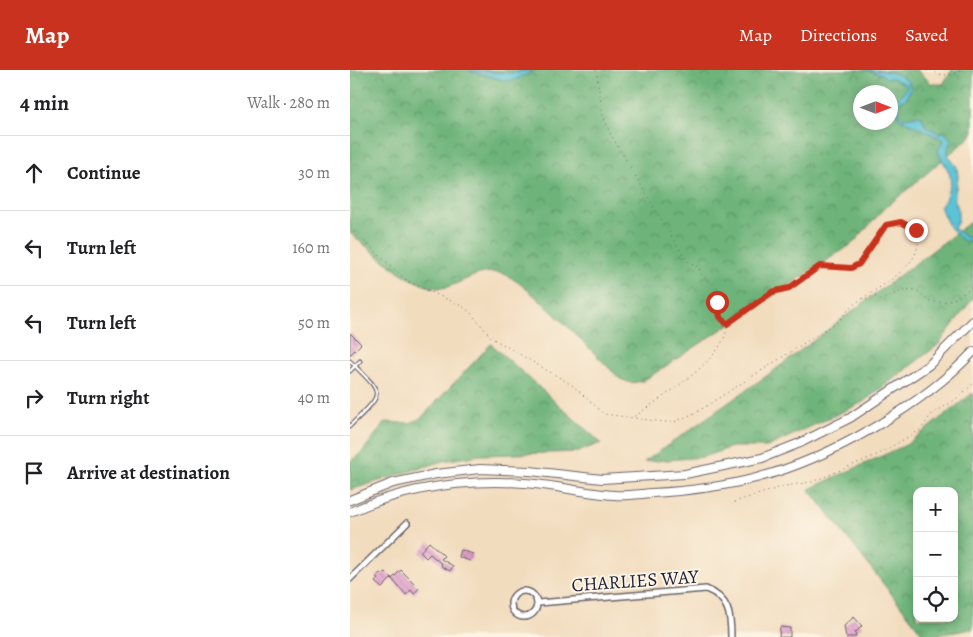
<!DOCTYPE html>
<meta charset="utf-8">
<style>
body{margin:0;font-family:Alegreya,serif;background:#f6f6f6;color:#202124}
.controls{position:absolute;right:15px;bottom:15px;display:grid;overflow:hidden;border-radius:10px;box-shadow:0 2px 8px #0003}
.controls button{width:45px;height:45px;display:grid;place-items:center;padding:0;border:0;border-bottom:1px solid #e0e0e0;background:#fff;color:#202124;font:25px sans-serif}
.compass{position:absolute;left:503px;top:15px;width:45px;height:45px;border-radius:50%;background:#fff;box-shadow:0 2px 8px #0003;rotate:90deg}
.stop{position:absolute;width:15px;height:15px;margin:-11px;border:4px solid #c8321e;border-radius:50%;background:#fff}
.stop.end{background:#c8321e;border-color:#fff;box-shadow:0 1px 5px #0008}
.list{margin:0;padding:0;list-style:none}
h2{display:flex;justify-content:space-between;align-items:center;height:65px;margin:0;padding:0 20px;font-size:21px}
h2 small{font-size:16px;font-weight:400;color:#757577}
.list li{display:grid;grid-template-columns:32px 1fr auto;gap:15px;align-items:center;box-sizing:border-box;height:75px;padding:0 20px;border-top:1px solid #e0e0e0}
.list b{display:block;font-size:19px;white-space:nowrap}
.list em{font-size:16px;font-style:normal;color:#757577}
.icon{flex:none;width:28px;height:28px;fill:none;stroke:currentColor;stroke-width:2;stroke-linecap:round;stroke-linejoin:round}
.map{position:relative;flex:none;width:623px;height:567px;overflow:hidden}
header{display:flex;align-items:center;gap:30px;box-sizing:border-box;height:70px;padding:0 25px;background:#c8321e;color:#fff}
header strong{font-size:24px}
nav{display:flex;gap:28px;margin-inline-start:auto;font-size:18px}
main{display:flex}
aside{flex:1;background:#fff}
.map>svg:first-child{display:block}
.forest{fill:url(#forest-crowns);stroke:#486b5a;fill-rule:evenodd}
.water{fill:url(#water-ripples);stroke:#3e7288}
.building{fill:url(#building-back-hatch)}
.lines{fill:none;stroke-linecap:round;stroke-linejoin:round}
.lane-casing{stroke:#6b6369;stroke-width:5}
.street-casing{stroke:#6b6369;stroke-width:8}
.primary-casing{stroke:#6b6369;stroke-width:10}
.path{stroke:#6b6369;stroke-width:1;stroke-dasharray:1 4;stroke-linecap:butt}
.lane{stroke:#fff;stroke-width:2.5}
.street{stroke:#fff;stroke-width:5}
.primary{stroke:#fff;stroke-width:8}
.route{stroke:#c8321e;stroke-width:6}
.labels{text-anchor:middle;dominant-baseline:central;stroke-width:4;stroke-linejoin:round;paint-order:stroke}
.street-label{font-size:19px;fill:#22223b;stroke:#fcf5e5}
</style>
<header>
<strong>Map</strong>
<nav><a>Map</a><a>Directions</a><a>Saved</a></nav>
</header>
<main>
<aside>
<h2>4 min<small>Walk · 280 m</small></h2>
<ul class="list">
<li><svg class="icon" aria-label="ahead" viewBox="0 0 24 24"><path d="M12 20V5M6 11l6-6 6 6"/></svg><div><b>Continue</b></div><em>30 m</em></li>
<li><svg class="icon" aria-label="left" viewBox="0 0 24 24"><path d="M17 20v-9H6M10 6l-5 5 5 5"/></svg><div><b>Turn left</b></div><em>160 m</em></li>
<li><svg class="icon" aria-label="left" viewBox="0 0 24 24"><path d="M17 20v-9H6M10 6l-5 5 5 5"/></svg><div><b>Turn left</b></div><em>50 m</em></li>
<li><svg class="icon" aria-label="right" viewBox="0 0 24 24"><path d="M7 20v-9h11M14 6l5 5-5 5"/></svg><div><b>Turn right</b></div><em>40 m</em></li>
<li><svg class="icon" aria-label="arrive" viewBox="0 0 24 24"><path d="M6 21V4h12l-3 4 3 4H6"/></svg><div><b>Arrive at destination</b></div></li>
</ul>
</aside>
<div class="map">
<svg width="623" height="567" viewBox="0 0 623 567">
<defs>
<pattern id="forest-crowns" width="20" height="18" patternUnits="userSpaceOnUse" patternTransform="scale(1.25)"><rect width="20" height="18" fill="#6eb47a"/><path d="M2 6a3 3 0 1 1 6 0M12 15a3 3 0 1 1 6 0" fill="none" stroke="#5a9265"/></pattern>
<pattern id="water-ripples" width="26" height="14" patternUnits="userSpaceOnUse" patternTransform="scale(1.25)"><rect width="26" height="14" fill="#5ac3d6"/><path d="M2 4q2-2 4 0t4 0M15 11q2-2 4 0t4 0" fill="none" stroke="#4ea7b9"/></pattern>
<pattern id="building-back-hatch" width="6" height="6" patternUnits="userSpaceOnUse" patternTransform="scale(1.25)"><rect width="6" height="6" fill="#e19ecc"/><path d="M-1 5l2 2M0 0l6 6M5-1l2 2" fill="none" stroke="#b680a7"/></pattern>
</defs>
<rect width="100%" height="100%" fill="#fcf5e5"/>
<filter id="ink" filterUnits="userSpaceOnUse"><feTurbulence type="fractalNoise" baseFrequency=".02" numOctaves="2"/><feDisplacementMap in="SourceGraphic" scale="10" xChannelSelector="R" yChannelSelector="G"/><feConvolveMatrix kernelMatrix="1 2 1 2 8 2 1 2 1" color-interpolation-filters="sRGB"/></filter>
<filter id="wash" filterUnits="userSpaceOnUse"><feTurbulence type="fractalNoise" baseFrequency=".0096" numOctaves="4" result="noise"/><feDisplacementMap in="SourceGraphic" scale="20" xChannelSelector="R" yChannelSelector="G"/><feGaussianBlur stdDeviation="1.12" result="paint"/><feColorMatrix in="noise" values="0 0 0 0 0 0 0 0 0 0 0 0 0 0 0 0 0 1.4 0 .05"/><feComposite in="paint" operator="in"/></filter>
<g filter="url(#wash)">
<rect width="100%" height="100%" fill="#f2dcbe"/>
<g class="forest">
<path d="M0,0H567L582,14H593L602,0H623V61L620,67L534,139L502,174L293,311L281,313L270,309C249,289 174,208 151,203C128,199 117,211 97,217C68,225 22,180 0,163ZM510,22H540V52H510Z"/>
<path d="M623,150V228L588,275L513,332L417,377H382L353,387L294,392L422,302Z"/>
<path d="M141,274L251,373L228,382L131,385L93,391L0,420V392L13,381L35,352L60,353L71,348Z"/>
<path d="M623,323V559L575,567L459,419L556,375ZM567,421H604V548H567Z"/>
</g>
<g class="water">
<path d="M116,0L160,3L184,0L168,9L157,11Z"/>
<path d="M515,0C529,0 558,1 561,19L556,29L550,31L549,44L553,48L571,45L576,57L589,63L594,62L601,69L597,84L607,97L608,107L604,129L608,138V152L604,158L615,167H623V170L613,171C599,157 597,155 590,136C597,130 596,126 599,118C605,103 592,95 588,80L594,70L549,48L544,34L558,16L543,8H536L531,4Z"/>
</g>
<g id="blocks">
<g class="building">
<path d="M0,263L11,274L0,285Z"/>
<path d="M79,472L94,486L91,489L103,496L100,501L91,496L92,494L80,484L76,488L70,482Z"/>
<path d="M111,480L123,484L120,491L109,487Z"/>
<path d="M51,500L69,518L64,524L61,520L56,525L42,509Z"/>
<path d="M36,502L42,508L32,518L25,512L28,509L26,508L30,503L32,505Z"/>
<path d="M504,547L512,556L505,563L506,567H496L494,556Z"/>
<path d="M430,557L440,558V567H429Z"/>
</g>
</g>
</g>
<g filter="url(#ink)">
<use href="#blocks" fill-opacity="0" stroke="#6b6369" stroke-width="1"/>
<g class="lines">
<defs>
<g id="lane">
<path d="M0,291C35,326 35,321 0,356"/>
<path d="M0,301L10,291"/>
</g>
<g id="street">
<path d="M0,509L57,453"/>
<circle cx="174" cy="534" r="13"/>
<path d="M188,533L356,519C379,528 381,545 381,567"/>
</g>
<g id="primary">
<path d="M0,430L43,413L86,404L130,399L180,401L252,409L335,404L412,388L450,373L500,348L579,295L623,251"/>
<path d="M0,442C54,418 115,409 174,413C204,415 234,423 264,425C276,426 289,424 302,423C337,421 372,417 406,408C479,389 572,336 623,282"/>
</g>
</defs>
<use href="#lane" class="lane-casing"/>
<use href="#street" class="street-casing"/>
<use href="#primary" class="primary-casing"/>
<g class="path">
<path d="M246,0L253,46L261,65L331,182L339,193L348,196L352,205L368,218L367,241L377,254C378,288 315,324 290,343L283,347"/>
<path d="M581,0C591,7 602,6 612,0"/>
<path d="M0,158L57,211L112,236L120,242L142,268L222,315L254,344L314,352H324L347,342L487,252C493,247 497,240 503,235C525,218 580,195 566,160L551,152L536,155L509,194L501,198L470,196L439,218L422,222L377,254"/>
<path d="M516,229L523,226L531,229C541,227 554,217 565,220C571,222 575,229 581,231C594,236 616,225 623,215"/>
<path d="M384,432L435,416L462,412L529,384L570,360L582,344L605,330L623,314"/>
</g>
<use href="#lane" class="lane"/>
<use href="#street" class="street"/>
<use href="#primary" class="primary"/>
</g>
</g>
<g class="lines" filter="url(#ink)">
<path class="route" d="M367,232L370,247L377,254L422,222L439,218L470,196L501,198L509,194L536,155L551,152L566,160"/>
</g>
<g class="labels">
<g class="street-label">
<text transform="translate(285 511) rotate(-4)">CHARLIES WAY</text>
</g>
</g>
</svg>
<div class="controls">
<button>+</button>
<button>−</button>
<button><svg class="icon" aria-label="locate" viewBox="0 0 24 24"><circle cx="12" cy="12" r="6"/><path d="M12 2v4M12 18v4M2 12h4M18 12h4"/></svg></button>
</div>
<svg class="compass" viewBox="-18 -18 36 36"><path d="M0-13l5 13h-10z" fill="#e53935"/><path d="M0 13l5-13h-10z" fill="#757577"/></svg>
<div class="stop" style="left:367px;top:232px"></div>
<div class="stop end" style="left:566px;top:160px"></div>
</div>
</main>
